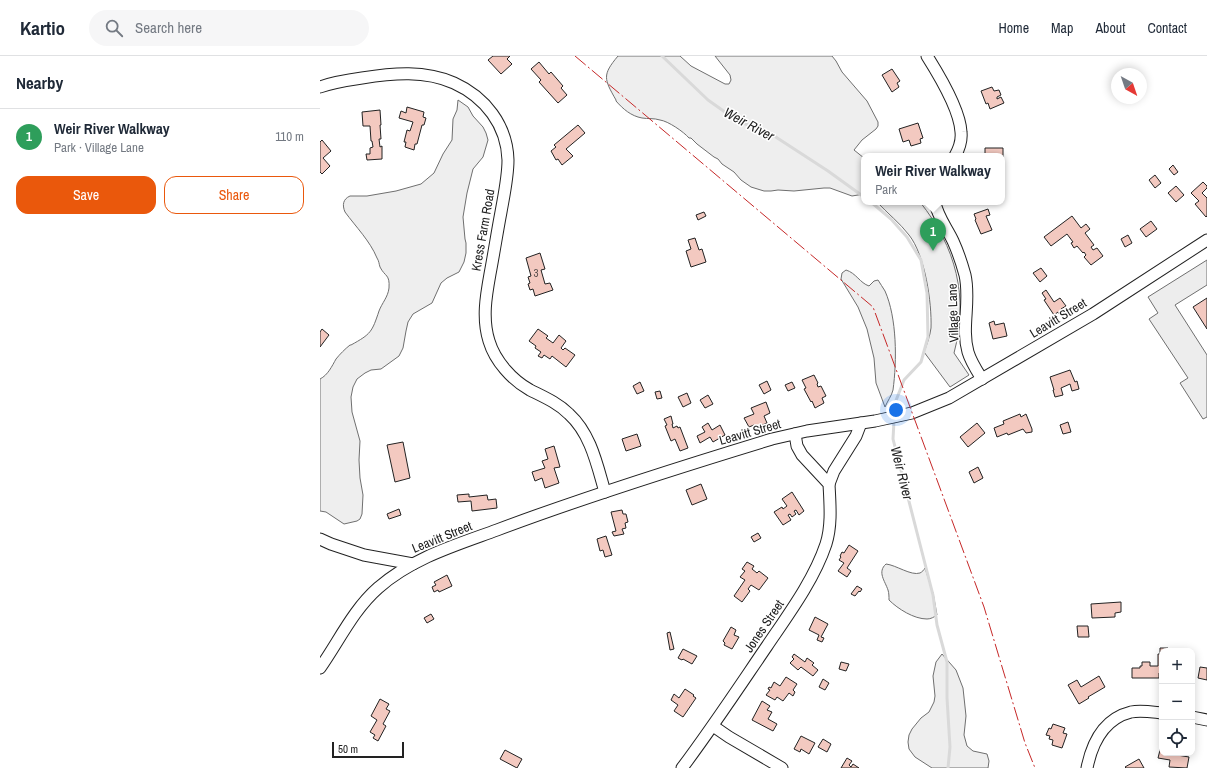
<!DOCTYPE html>
<meta charset="utf-8">
<style>
body{margin:0;font-family:"Archivo Narrow",sans-serif;background:#f6f6f7;color:#1f2937}
.controls{position:absolute;right:12px;bottom:12px;display:grid;overflow:hidden;border-radius:8px;box-shadow:0 2px 10px #0003}
.controls button{width:36px;height:36px;display:grid;place-items:center;padding:0;border:0;border-bottom:1px solid #e0e1e3;background:#fff;color:#1f2937;font:20px sans-serif}
.compass{position:absolute;left:791px;top:12px;width:36px;height:36px;border-radius:50%;background:#fff;box-shadow:0 2px 10px #0003;rotate:140deg}
.scale{position:absolute;left:12px;bottom:10px;width:72px;box-sizing:border-box;padding-left:4px;border:2px solid #222;border-top:0;font-size:11px;line-height:14px;white-space:nowrap;color:#222;-webkit-text-stroke:3px #fff;paint-order:stroke}
.you{position:absolute;left:576px;top:354px;width:14px;height:14px;margin:-10px;border:3px solid #fff;border-radius:50%;background:#1a73e8;box-shadow:0 0 0 6px #1a73e833}
.badge{display:grid;place-items:center;width:26px;height:26px;border-radius:50%;background:#ea580c;color:#fff;font-size:13px;font-weight:700}
.pin{position:absolute;translate:-50% -33px;filter:drop-shadow(0 1px 2px #0008)}
.pin::after{content:'';position:absolute;top:21px;width:14px;height:12px;background:inherit;clip-path:polygon(0 0,100% 0,50% 100%)}
.popup{position:absolute;left:541px;top:97px;width:144px;height:52px;box-sizing:border-box;display:grid;place-content:center;border-radius:8px;background:#fff;filter:drop-shadow(0 1px 3px #0005);font-size:13px;white-space:nowrap;color:#747a83}
.popup b{font-size:15px;color:#1f2937}
.popup::after{content:'';position:absolute;left:50%;top:100%;margin-left:-8px;border:8px solid transparent;border-top-color:#fff}
.list{margin:0;padding:0;list-style:none}
h2{display:flex;justify-content:space-between;align-items:center;height:52px;margin:0;padding:0 16px;font-size:17px}
h2 small{font-size:13px;font-weight:400;color:#747a83}
.list li{display:grid;grid-template-columns:26px 1fr auto;gap:12px;align-items:center;box-sizing:border-box;height:56px;padding:0 16px;border-top:1px solid #e0e1e3}
.list b{display:block;font-size:15px;white-space:nowrap}
.list p{margin:0;font-size:13px;white-space:nowrap;color:#747a83}
.list em{font-size:13px;font-style:normal;color:#747a83}
.actions{display:flex;gap:8px;padding:12px 16px}
.actions a{flex:1;padding:9px 0;border:1px solid #ea580c;border-radius:12px;text-align:center;font-size:14px;color:#ea580c}
.actions .main{background:#ea580c;color:#fff}
.icon{flex:none;width:22px;height:22px;fill:none;stroke:currentColor;stroke-width:2;stroke-linecap:round;stroke-linejoin:round}
.map{position:relative;flex:none;width:887px;height:712px;overflow:hidden}
header{display:flex;align-items:center;gap:24px;box-sizing:border-box;height:56px;padding:0 20px;background:#fff;border-bottom:1px solid #e0e1e3}
header strong{font-size:19px}
nav{display:flex;gap:22px;margin-inline-start:auto;font-size:14px}
.search{width:280px;height:36px;background:#f6f6f7;display:flex;align-items:center;gap:10px;box-sizing:border-box;padding:0 14px;border-radius:22px;color:#747a83;font-size:15px}
main{display:flex}
aside{flex:1;background:#fff}
.map>svg:first-child{display:block}
.green{fill:#eee;stroke:#6f6f6f}
.parking{fill:#ededed;stroke:#6f6f6f}
.lines{fill:none;stroke-linecap:round;stroke-linejoin:round}
.stream{stroke:#d9d9d9;stroke-width:3}
.building{fill:#f3c9c0;stroke:#222}
.minor-casing{stroke:#222;stroke-width:13}
.minor{stroke:#fff;stroke-width:11}
.power{stroke:#c62828;stroke-width:1;stroke-dasharray:14 3 2 3;stroke-linecap:butt}
.labels{text-anchor:middle;dominant-baseline:central;stroke-width:3;stroke-linejoin:round;paint-order:stroke}
.number-label{font-size:11px;fill:#564c4a}
.street-label{font-size:13px;fill:#222;stroke:#fff}
.water-label{font-size:14px;font-style:italic;fill:#222;stroke:#fff}
</style>
<header>
<strong>Kartio</strong>
<div class="search"><svg class="icon" aria-label="search" viewBox="0 0 24 24"><circle cx="10" cy="10" r="6"/><path d="M15 15l6 6"/></svg>Search here</div>
<nav><a>Home</a><a>Map</a><a>About</a><a>Contact</a></nav>
</header>
<main>
<aside>
<h2>Nearby<small></small></h2>
<ul class="list">
<li><span class="badge" style="background:#2e9e5b">1</span><div><b>Weir River Walkway</b><p>Park · Village Lane</p></div><em>110 m</em></li>
</ul>
<div class="actions"><a class="main">Save</a><a>Share</a></div>
</aside>
<div class="map">
<svg width="887" height="712" viewBox="0 0 887 712">
<rect width="100%" height="100%" fill="#fff"/>
<g class="green">
<path d="M298,0H360L371,10L405,28H409L411,24L410,19L395,0H512L516,5L522,16L547,45L558,66V70L556,73L542,84L534,94L544,102V138L532,140L510,132H504L474,135L458,134L451,135H444L431,131L421,124L414,116L402,108L398,103L394,101L377,88L371,82H369C364,76 348,65 340,64C334,62 328,63 322,62C311,60 303,53 296,45V44C284,23 282,19 298,0Z"/>
<path d="M138,44L148,51L153,60L163,71L166,77L168,84L163,101L153,113L147,137L143,161L145,183L146,187V197L144,206L139,216L127,222L121,227L112,247L93,258L88,266L86,275L83,292L79,300L61,313L51,314L45,317L37,323L33,331L31,341L32,356L40,385L39,404L40,422L43,439L42,458L40,463L37,465L24,468L6,456L0,455V323C8,319 12,310 16,303C20,298 25,293 30,289H31C51,278 52,276 59,255C62,247 68,241 69,232C70,218 65,221 60,211C59,208 59,205 57,202C50,185 36,171 25,156C22,149 23,143 30,140H47L76,135L101,128L114,117L123,98L132,84L133,63L137,54Z"/>
<path d="M557,146H600C636,191 649,241 634,297L649,319L630,331L604,296C607,288 610,280 611,272C612,247 605,199 589,179C580,167 567,157 557,146Z"/>
<path d="M526,214C536,217 540,227 549,230L554,225L558,224C560,228 563,231 565,235C577,262 577,305 573,334C572,339 567,346 565,351L556,327L554,302L547,273L538,251L521,223L522,217Z"/>
<path d="M566,508C576,509 591,520 600,517C602,516 604,514 605,512L613,537L617,559C614,561 611,563 607,563C594,563 578,553 569,544C569,541 569,537 568,534C565,525 557,516 566,508Z"/>
<path d="M622,598L636,614L643,632L646,660L644,679L647,690L653,695L667,698L669,705L668,712H612L595,701L589,693L588,686L589,679L592,673L601,662L609,656L614,646L615,640L613,620L616,606Z"/>
</g>
<path class="parking" d="M887,204V229L855,249L887,299V361L883,363L860,327L868,322L829,263L838,257L828,241Z"/>
<g class="lines">
<g class="stream">
<path d="M342,0L388,44L419,66L445,74L508,115L544,141"/>
<path d="M551,146L571,163L587,181L601,204L607,237L608,281L601,306L584,324L575,347L573,383L613,539L617,569L627,606V642L630,691L628,712"/>
</g>
</g>
<g class="building">
<path d="M173,0H190L187,3L192,8L181,18L168,4Z"/>
<path d="M219,6L229,18L231,16L243,30L241,32L247,39L238,47L219,26L221,24L211,13Z"/>
<path d="M572,13L580,25L577,27L579,31L572,36L562,19Z"/>
<path d="M672,31L674,35L679,34L681,39L677,41V43L681,41L684,47L670,53L668,47L666,48L661,35Z"/>
<path d="M87,51L104,56L103,61L106,62L104,69H102L97,88H95L94,94L85,91L86,86H84L87,74L90,75L93,66L79,62L81,55L86,57Z"/>
<path d="M60,54L61,69H60L61,83H59L60,91L62,90V103L47,104L46,98H50V92L53,91L52,85H51L50,70H43L42,56Z"/>
<path d="M598,67L603,82L600,83L601,87L591,90L589,84L583,86L579,73Z"/>
<path d="M258,69L265,77L246,93L253,100L242,109L238,103L236,104L231,95L236,91L234,89Z"/>
<path d="M2,84L11,95L3,102L10,110L2,118L0,116V86Z"/>
<path d="M665,92H683V108L682,100H665Z"/>
<path d="M853,109L858,116L854,119L849,113Z"/>
<path d="M835,119L841,127L835,132L829,124Z"/>
<path d="M883,126L887,130V132L882,137L887,142V160L886,161L875,148L879,145L871,137Z"/>
<path d="M856,130L864,139L856,146L848,137Z"/>
<path d="M668,153L670,159L666,160L672,174L661,178L655,164L656,163L654,158Z"/>
<path d="M384,156L386,160L378,164L376,159Z"/>
<path d="M752,160L761,172L766,168L770,173L765,177L774,189L771,191L773,194L777,192L783,200L771,209L764,201L766,199L764,196L763,197L757,190L754,192L751,187L753,186L747,178L731,190L724,181Z"/>
<path d="M831,165L837,173L826,181L820,173Z"/>
<path d="M808,179L812,187L805,191L801,183Z"/>
<path d="M375,182L379,194L382,193L386,206L371,211L366,195L371,193L368,184Z"/>
<path d="M220,197L225,213L221,214L225,228L230,227L233,234L215,240L213,233L210,234L208,228L210,227L208,221L211,220L206,202Z"/>
<path d="M721,212L727,220L720,226L713,217Z"/>
<path d="M726,234L734,246L740,242L746,250L741,253L742,256L739,258L738,256L734,259L724,244L726,243L722,237Z"/>
<path d="M887,242V273L873,251Z"/>
<path d="M674,265L675,269L684,267L687,280L673,283L669,267Z"/>
<path d="M2,273L9,279L0,291V276Z"/>
<path d="M218,273L228,280L226,282L233,287L239,279L246,285L241,292L243,294L245,292L255,299L246,311L232,300L230,303L224,299L222,302L218,300L221,296L215,292L216,290L209,285Z"/>
<path d="M750,314L755,326L757,325L759,333L752,335L750,328L741,332L743,339L735,341L733,334H734L730,321Z"/>
<path d="M494,319L498,327L497,328L498,331L501,330L506,340L502,342L504,347L495,352L492,345L491,346L484,333L486,332L482,324Z"/>
<path d="M447,325L451,334L444,338L439,329Z"/>
<path d="M320,326L324,335L317,338L313,330Z"/>
<path d="M472,326L475,332L468,335L465,329Z"/>
<path d="M340,335L342,342L337,343L335,336Z"/>
<path d="M367,337L371,347L363,351L358,341Z"/>
<path d="M388,339L393,348L385,352L380,344Z"/>
<path d="M446,346L450,357L444,360L447,367L435,372L434,369L429,371L424,362L434,358L431,352Z"/>
<path d="M700,358L701,361L706,358L712,373V376L706,377L703,373L688,379L687,377L677,381L674,372L684,368L683,365Z"/>
<path d="M351,360L353,368H352L353,372L357,370L358,372L360,371L368,392L360,395L355,383L351,385L345,370L347,369L344,363Z"/>
<path d="M748,366L751,376L743,378L740,369Z"/>
<path d="M388,367L392,374L400,369L405,379L393,386L390,381L380,387L377,380L385,376L382,371Z"/>
<path d="M657,367L665,377L648,391L640,381Z"/>
<path d="M317,378L321,390L306,395L302,383Z"/>
<path d="M83,386L90,422L75,426L67,389Z"/>
<path d="M234,390L240,411L234,412L239,427L225,432L222,422L215,425L212,416L225,412L222,405L228,403L225,393Z"/>
<path d="M658,411L663,422L654,427L649,416Z"/>
<path d="M381,428L387,443L372,449L366,434Z"/>
<path d="M472,436L484,455L479,459L476,454L474,455L476,458L472,461L470,458L468,459L471,464L463,469L454,456L462,451L463,453L467,450L462,443Z"/>
<path d="M149,438V441L167,439L168,444L176,443L177,452L152,455L151,445L138,446L137,439Z"/>
<path d="M79,453L81,459L69,463L67,458Z"/>
<path d="M302,454L303,458H306L308,466L305,467L306,472L302,473L304,478L294,480L292,476L296,475L291,456Z"/>
<path d="M438,477L441,482L434,486L431,481Z"/>
<path d="M286,480L292,499L285,501L283,494L280,495L277,483Z"/>
<path d="M529,489L538,495L527,512L531,515L527,521L518,515L524,507L519,504L521,501L520,500L522,496L524,497Z"/>
<path d="M427,506L434,510L432,513L437,517L439,515L448,522L439,534L431,529L428,533L430,535L422,546L414,540L425,524L420,521L425,515L422,513Z"/>
<path d="M127,519L132,530L119,536L118,534L114,536L112,531L116,529L114,526Z"/>
<path d="M537,530L542,533L540,536L539,535L535,540L531,538Z"/>
<path d="M801,546V556L795,557V561L772,562L771,548Z"/>
<path d="M111,558L114,563L107,567L104,562Z"/>
<path d="M495,561L508,568L501,581L504,582L502,586L497,584L499,579L489,574Z"/>
<path d="M757,570H768L769,581H758Z"/>
<path d="M411,571L416,574L414,579L419,581L412,593L404,589L405,587L403,585Z"/>
<path d="M350,576L354,593L350,594L347,577Z"/>
<path d="M840,592H848V595H842V617H839V622H812V612H820V610H822V606H830V610H838V598H840Z"/>
<path d="M363,593L377,600L372,608L363,603L362,604L358,602Z"/>
<path d="M474,598L485,606L487,602L494,607L492,609L498,614L493,620L481,611L478,614L470,607L474,603L472,601Z"/>
<path d="M521,606L529,608L526,615L519,613Z"/>
<path d="M880,611L887,612V624L878,622Z"/>
<path d="M779,620L785,631L768,641L769,642L759,648L748,629L757,624L761,631Z"/>
<path d="M466,621L477,628L473,634L475,636L473,640L469,637L463,645L457,641L455,644L446,639L450,634L448,633L449,631L451,632L454,626L460,630Z"/>
<path d="M503,623L509,627L505,634L499,631Z"/>
<path d="M365,633L374,639L373,640L376,642L363,661L354,655L358,649L351,644L354,638L359,642Z"/>
<path d="M60,643L69,648L66,653L70,655L63,668L66,670L58,685L53,682L55,679L50,676L57,664L51,660Z"/>
<path d="M442,645L450,650L447,654L452,656L448,663L457,668L453,675L432,664Z"/>
<path d="M733,668L745,672L743,677L747,678L742,692L732,689L733,684L729,683L730,680L726,679L729,672L731,673Z"/>
<path d="M481,680L495,687L489,698L481,693L480,696L474,693Z"/>
<path d="M503,683L511,688L507,696L498,691Z"/>
<path d="M841,690H842V697H857V699L869,701L867,712L849,711L850,704L838,702Z"/>
<path d="M185,694L202,703L197,712L180,703Z"/>
<path d="M527,702L532,705L529,709L531,711L533,708L539,712H521Z"/>
<path d="M819,703L824,712H806L805,711Z"/>
</g>
<g class="lines">
<defs>
<g id="minor">
<path d="M607,0C619,19 640,54 641,76C642,85 639,93 635,100"/>
<path d="M0,31C14,26 28,24 42,22C73,17 105,14 134,27C165,41 187,69 188,104C188,121 184,139 181,156C177,177 174,197 170,218C166,240 162,263 169,285C175,305 192,324 210,334C224,341 238,347 249,358C271,378 277,409 285,436"/>
<path d="M615,146C617,160 627,172 633,185C638,196 642,208 645,219C651,245 641,271 648,296C651,306 657,315 662,323"/>
<path d="M509,428L514,415L536,380L541,367"/>
<path d="M0,483L11,488L44,499L93,508"/>
<path d="M0,612C19,585 33,554 58,532C92,502 136,489 177,474C267,440 360,411 452,383L487,375L555,365L592,357L629,342L773,258L887,184"/>
<path d="M872,661L887,664"/>
<path d="M393,670L409,681L462,712"/>
<path d="M362,712C392,672 419,631 447,590C468,559 494,524 506,488C512,469 510,448 509,428L482,399L477,390L475,378"/>
<path d="M767,712C772,687 783,663 811,656C821,654 832,656 842,657"/>
</g>
</defs>
<use href="#minor" class="minor-casing"/>
<use href="#minor" class="minor"/>
<path class="power" d="M255,0L553,251L664,551L705,687L715,712"/>
</g>
<g class="labels">
<g class="number-label">
<text x="216" y="217">3</text>
</g>
<g class="street-label">
<text transform="translate(163 174) rotate(-80)">Kress Farm Road</text>
<text transform="translate(633 257) rotate(-92)">Village Lane</text>
<text transform="translate(738 262) rotate(-31)">Leavitt Street</text>
<text transform="translate(430 376) rotate(-16)">Leavitt Street</text>
<text transform="translate(122 481) rotate(-22)">Leavitt Street</text>
<text transform="translate(444 570) rotate(-56)">Jones Street</text>
</g>
<g class="water-label">
<text transform="translate(429 68) rotate(28)">Weir River</text>
<text transform="translate(582 417) rotate(76)">Weir River</text>
</g>
</g>
</svg>
<div class="controls">
<button>+</button>
<button>−</button>
<button><svg class="icon" aria-label="locate" viewBox="0 0 24 24"><circle cx="12" cy="12" r="6"/><path d="M12 2v4M12 18v4M2 12h4M18 12h4"/></svg></button>
</div>
<svg class="compass" viewBox="-18 -18 36 36"><path d="M0-13l5 13h-10z" fill="#e53935"/><path d="M0 13l5-13h-10z" fill="#747a83"/></svg>
<div class="scale">50 m</div>
<div class="you"></div>
<div class="pin badge" style="left:613px;top:195px;background:#2e9e5b">1</div>
<div class="popup"><b>Weir River Walkway</b>Park</div>
</div>
</main>
